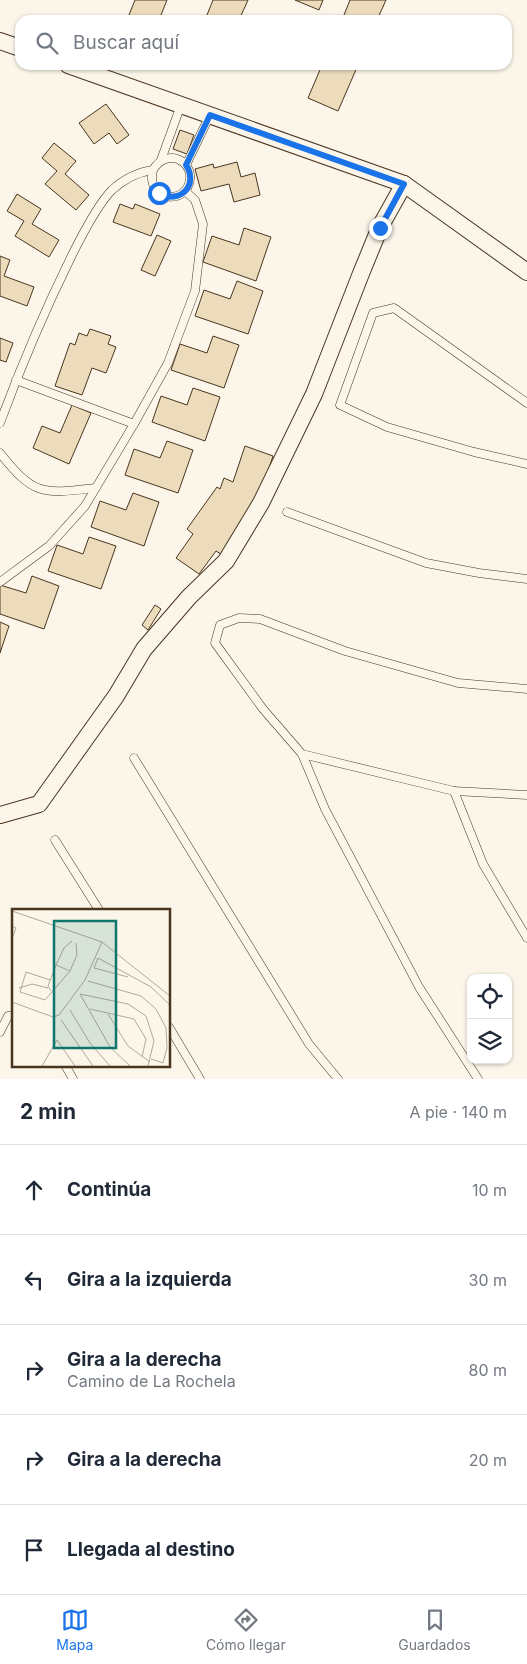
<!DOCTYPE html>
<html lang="es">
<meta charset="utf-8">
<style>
body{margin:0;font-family:Inter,sans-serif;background:#f6f6f7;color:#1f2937}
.controls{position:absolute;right:15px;bottom:15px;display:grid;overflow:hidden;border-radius:10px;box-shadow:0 1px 4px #0004}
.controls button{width:45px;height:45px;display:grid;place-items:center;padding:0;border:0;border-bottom:1px solid #e0e1e3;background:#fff;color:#1f2937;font:25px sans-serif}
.stop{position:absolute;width:15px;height:15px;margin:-11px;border:4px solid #1a73e8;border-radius:50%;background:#fff}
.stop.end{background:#1a73e8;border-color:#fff;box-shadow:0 1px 5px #0008}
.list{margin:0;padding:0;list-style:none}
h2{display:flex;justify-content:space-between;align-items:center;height:65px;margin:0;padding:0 20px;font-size:21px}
h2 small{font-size:16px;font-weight:400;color:#747a83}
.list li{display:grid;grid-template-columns:32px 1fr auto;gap:15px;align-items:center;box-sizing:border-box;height:90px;padding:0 20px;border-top:1px solid #e0e1e3}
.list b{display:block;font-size:19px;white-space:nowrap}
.list p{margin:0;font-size:16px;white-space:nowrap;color:#747a83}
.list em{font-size:16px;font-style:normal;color:#747a83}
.icon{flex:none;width:28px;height:28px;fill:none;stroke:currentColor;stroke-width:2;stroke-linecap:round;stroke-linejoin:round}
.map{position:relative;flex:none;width:527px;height:1079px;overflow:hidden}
.search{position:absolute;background:#fff;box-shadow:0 1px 4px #0004;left:15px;right:15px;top:15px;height:55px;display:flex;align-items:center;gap:12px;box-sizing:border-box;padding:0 18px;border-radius:15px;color:#747a83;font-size:19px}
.sheet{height:515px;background:#fff}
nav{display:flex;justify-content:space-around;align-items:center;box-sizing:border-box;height:70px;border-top:1px solid #e0e1e3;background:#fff;font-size:14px;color:#747a83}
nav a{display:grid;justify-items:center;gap:2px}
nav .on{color:#1a73e8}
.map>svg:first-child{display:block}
.building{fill:#ecdcbc;stroke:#4a3520}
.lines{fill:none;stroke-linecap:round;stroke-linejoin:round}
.service-casing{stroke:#4a3520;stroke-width:9}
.minor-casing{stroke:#4a3520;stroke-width:18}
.service{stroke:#fbf6e9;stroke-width:8}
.minor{stroke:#fbf6e9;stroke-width:16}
.route{stroke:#1a73e8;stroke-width:6}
.inset-road{fill:none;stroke:#b4a999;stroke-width:1}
.view{fill:#0f766e;fill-opacity:0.15;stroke:#0f766e;stroke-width:2.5}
.inset-edge{fill:none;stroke:#4a3520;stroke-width:2.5}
</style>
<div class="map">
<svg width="527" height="1079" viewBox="0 0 527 1079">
<rect width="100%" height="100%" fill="#fbf6e9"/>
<g class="building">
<path d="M135,0H167L159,20H127Z"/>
<path d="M213,0H248L239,20H205Z"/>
<path d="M295,0H323L319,10Z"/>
<path d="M350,0H386L377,20H342Z"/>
<path d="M322,65H358L338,111L308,98Z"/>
<path d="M106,104L129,135L117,144L109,133L94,144L79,123Z"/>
<path d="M180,130L194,135L187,154L173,149Z"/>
<path d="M54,143L76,161L65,174L89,195L76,210L45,184L57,171L42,158Z"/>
<path d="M237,162L241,177L255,173L260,195L234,202L229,184L201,191L195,169L213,164L214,168Z"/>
<path d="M17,194L41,209L32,224L59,240L49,257L15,236L24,221L7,211Z"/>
<path d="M120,204L133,209L135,204L160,214L151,236L113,222Z"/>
<path d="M244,228L271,237L256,281L203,262L212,236L239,245Z"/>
<path d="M157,235L171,241L155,276L141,270Z"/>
<path d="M0,256L10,260L4,276L34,287L27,306L0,296Z"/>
<path d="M237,281L263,291L248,334L195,316L204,290L230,299Z"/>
<path d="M90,329L111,336L108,344L116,347L106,373L92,368L82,395L55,386L70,343L75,345L79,333L87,336Z"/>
<path d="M213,336L239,345L224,388L171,370L180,344L207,353Z"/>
<path d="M0,338L13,343L6,362L0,360Z"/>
<path d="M193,388L220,397L205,441L152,422L161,396L187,405Z"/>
<path d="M72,405L91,413L69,464L33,448L42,426L60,433Z"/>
<path d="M167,441L193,450L178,493L125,475L134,449L160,458Z"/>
<path d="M245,446L273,456L257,504L221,554L216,551L199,574L176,558L193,534L187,529L217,487L220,489L224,478L233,482Z"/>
<path d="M133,493L159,502L144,546L91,527L100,501L126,510Z"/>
<path d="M89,537L116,546L101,589L48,571L57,545L83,554Z"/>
<path d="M32,576L59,586L44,629L0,614V585L26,593Z"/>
<path d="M155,605L161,609L148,630L142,625Z"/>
<path d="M0,622L9,626L0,653Z"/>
</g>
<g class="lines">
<defs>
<g id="service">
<path d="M161,160L181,105"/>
<path d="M186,165L210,115"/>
<path d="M16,380L134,424"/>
<path d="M527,403L394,308L373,313L340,405L387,427L474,452L527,464"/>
<path d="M0,423C21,366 45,310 72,255C81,237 98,204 112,190C123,180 138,172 153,170C159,159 172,154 183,162C188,166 191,173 190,179C187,207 145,200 153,170"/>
<path d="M0,453C34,496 42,494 95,488"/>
<path d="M287,512L426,563L479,573L527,579"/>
<path d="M0,582L49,546L85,506L134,424L168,363L195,291L203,224L195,200L185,191"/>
<path d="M302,754L454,791L527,795"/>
<path d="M134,758L309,1044L338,1079"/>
<path d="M454,791L483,864L527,938"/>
<path d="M55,840L99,910"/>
<path d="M169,1027L200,1079"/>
<path d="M0,1032L8,1016L14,1015"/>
<path d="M65,1065L73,1079"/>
<path d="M478,1079L419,987L325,809L302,754L263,709L215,643L220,625L239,618L260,619L345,651L458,683L527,689"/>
</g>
<g id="minor">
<path d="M0,41L20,48"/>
<path d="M68,65L404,184L527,272"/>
<path d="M0,815L39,804L116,696L144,649L189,597L226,561L261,503L314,394L360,276L380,227L404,184"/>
</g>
</defs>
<use href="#service" class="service-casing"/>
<use href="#minor" class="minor-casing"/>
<use href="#service" class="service"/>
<use href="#minor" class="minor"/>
</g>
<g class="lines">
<path class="route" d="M159,193C180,205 199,185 186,165L210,115L404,184L380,228"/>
</g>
<g transform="translate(12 909)">
<rect width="158" height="158" fill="#fbf6e9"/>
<path class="inset-road" d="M0,2L90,33L158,87M0,17L4,19L0,30M44,56L58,62M116,68L82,59L86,49L139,78L158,96M38,71L14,63L8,83L33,91L58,62L65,46L64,34M76,72L129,87L144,100L154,119L155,139L151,154L139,150M7,79L20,75L36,79M39,82L36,77L44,56L52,39L60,32M0,93L41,108L47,106L73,71L90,33M78,100L122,110L134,130L130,148M58,101L78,134L98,157M96,105L116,137L138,153M49,111L81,157M30,157L45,131L63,157M118,157L98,138L68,85L116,95L134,107L142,132L136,157"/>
<path class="view" d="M42,12H104V139H42Z"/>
<rect width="158" height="158" class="inset-edge"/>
</g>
</svg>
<div class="controls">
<button><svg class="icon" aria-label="locate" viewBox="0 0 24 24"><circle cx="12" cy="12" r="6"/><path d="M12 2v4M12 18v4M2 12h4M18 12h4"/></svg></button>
<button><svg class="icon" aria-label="layers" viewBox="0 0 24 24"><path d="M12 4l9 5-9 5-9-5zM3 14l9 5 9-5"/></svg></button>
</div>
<div class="stop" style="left:159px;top:193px"></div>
<div class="stop end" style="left:380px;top:228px"></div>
<div class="search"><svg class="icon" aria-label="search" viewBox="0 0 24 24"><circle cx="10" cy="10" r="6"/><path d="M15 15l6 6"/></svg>Buscar aquí</div>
</div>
<section class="sheet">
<h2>2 min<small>A pie · 140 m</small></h2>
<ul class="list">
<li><svg class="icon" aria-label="ahead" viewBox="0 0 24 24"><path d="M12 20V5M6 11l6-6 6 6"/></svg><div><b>Continúa</b></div><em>10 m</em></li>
<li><svg class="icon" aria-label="left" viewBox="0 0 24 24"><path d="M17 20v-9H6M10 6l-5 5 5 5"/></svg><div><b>Gira a la izquierda</b></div><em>30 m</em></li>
<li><svg class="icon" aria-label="right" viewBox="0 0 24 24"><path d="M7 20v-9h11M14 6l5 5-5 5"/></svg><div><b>Gira a la derecha</b><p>Camino de La Rochela</p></div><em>80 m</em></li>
<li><svg class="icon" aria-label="right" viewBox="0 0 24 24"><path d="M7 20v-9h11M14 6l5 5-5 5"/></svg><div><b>Gira a la derecha</b></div><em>20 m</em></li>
<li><svg class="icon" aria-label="arrive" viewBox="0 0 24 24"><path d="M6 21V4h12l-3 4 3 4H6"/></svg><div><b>Llegada al destino</b></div></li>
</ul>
</section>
<nav>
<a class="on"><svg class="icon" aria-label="map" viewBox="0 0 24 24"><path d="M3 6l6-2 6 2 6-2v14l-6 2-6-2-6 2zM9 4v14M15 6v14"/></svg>Mapa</a>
<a><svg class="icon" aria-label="directions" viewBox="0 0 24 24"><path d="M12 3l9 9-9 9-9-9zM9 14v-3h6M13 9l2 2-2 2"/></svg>Cómo llegar</a>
<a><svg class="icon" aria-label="saved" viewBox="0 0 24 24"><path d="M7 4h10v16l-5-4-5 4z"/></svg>Guardados</a>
</nav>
